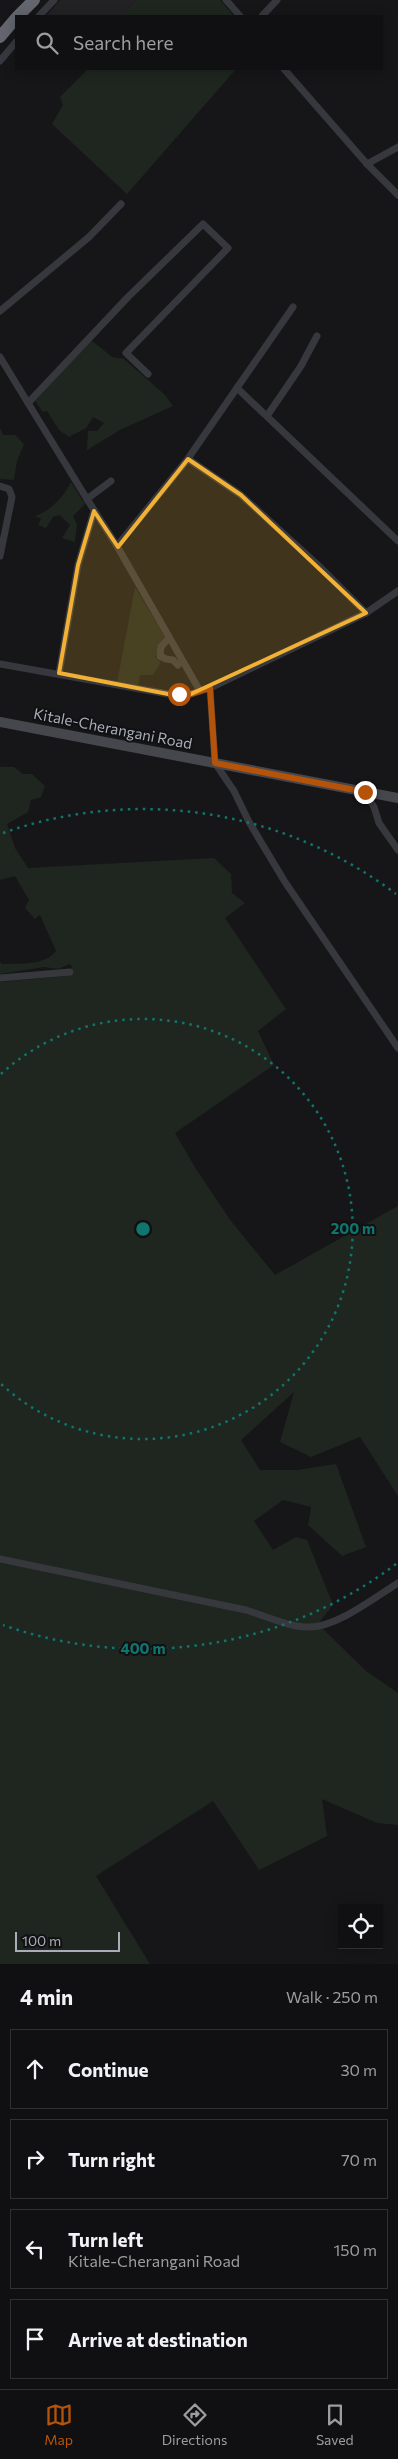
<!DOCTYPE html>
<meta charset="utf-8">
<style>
body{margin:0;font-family:Commissioner,sans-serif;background:#1e1e20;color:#f1f3f6}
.controls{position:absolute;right:15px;bottom:15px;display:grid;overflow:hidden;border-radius:0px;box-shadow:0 2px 12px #0003}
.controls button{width:45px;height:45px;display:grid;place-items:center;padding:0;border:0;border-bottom:1px solid #303032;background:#101012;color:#f1f3f6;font:25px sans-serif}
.scale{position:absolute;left:15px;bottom:12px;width:105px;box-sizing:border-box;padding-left:5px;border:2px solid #a8adb8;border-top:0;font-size:14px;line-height:18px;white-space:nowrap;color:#a8adb8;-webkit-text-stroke:4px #111113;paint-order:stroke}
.stop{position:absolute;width:15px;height:15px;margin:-11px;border:4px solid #b45309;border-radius:50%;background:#fff}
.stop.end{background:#b45309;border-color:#fff;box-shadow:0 1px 5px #0008}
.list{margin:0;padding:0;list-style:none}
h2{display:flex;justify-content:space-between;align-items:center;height:65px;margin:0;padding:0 20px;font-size:21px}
h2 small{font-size:16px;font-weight:400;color:#9c9d9f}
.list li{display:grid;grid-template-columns:32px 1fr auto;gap:15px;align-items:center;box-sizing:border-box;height:80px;margin:0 10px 10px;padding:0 10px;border:1px solid #303032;border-radius:0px}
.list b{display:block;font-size:19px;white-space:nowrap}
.list p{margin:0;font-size:16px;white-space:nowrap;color:#9c9d9f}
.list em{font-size:16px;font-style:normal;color:#9c9d9f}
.icon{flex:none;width:28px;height:28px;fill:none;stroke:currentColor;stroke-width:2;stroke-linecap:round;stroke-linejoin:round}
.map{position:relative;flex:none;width:398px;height:1964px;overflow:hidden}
.search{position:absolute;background:#101012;box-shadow:0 2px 12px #0003;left:15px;right:15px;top:15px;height:55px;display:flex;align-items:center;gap:12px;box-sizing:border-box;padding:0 18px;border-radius:0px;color:#9c9d9f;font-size:19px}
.sheet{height:425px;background:#101012}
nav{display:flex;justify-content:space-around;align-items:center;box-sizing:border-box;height:70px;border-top:1px solid #303032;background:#101012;font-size:14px;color:#9c9d9f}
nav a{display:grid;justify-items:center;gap:2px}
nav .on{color:#b45309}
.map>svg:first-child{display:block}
.built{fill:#222225}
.green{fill:#1e261f}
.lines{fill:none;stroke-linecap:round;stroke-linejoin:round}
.street{stroke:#37383d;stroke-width:7}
.secondary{stroke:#45474d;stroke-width:10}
.highway{stroke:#63666e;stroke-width:12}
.route{stroke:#b45309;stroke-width:6}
.marked{fill:#f2b134;fill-opacity:0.2;stroke:#f2b134;stroke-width:4;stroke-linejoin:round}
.ring{fill:none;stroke:#0f766e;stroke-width:2.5;stroke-dasharray:2.5 5}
.labels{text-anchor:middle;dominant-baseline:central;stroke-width:4;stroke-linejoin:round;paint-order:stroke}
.street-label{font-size:15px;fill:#a8adb8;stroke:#111113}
.centre{fill:#0f766e;stroke:#111113;stroke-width:2.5}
.ring-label{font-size:15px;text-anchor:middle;font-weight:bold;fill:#0f766e;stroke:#111113;stroke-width:4;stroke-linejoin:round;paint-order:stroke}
</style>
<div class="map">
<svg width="398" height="1964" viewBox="0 0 398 1964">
<rect width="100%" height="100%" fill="#161618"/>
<path class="built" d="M60,0H136L120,16H46Z"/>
<g class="green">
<path d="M136,0H220L234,16H120Z"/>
<path d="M88,69H236L127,194L52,124L63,105L60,97Z"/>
<path d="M91,340L112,357L124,359L165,395L173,406L120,430L87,450L88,431H97L104,423L93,417L86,428L69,437L59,430L47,411L43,412L35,401Z"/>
<path d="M0,428L3,435H15L24,444L17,461L14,480L0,479Z"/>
<path d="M71,482L85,504L73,516L77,524L75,542L62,538L70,525L60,515L53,517L46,528L38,525L41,519L35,516C51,511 64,496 71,482Z"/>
<path d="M135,587L165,637L155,657L161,662L153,675H140L138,685L117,683Z"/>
<path d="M0,767H14L23,774H32L45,786L41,797L31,800L28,812L7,824L15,848L28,868L214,858L231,874L232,893L245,903L225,918L286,1009L258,1031L274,1065L175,1133L196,1169L231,1221L275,1275L398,1206V1496L360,1437L311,1457L280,1442L294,1392L241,1440L260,1470H297L336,1464L366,1547L342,1556L308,1525L311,1507L283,1500L254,1521L273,1550L296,1537L307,1540L333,1605L318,1624L366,1671L398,1693V1825L377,1823L322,1799L327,1836L259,1870L213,1801L96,1876L150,1964H0V982L65,976L74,972L70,964L58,969L44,967L0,974V962L2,964C19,963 45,966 56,951L40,915L35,919L25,908L29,900L15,876L0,880Z"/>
</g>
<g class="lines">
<g class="street">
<path d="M226,0L240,16"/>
<path d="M39,16L54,0"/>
<path d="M262,16L277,0"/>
<path d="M0,61L16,42"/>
<path d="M284,69L367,164L398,195"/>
<path d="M367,164L398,147"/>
<path d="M0,311L89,237L121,204"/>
<path d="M0,357L28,403L128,297L203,224L228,248L126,353L148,374"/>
<path d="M237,388L398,541"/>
<path d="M28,403L87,499"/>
<path d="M267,416L301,366L317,336"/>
<path d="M188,459L241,495L318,565L366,613"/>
<path d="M111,481L87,499L117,546L187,460L293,307"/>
<path d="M0,486L9,489L12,497L0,556"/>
<path d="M117,546L200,691"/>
<path d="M169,638L161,647L160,656L166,659L173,660L178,665"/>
<path d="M0,664L168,694H191L210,688L366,613L398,591"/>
<path d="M59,673L78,565L94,511"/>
<path d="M210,688L215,763L234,791L249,822L285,882L398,1048"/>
<path d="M365,792L374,807L379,823L398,850"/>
<path d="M0,978L70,972"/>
<path d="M0,1559L246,1610C266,1616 288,1627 309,1627C337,1627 374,1598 398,1583"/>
</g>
<path class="secondary" d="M0,722L398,798"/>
<g class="highway">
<path d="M18,16L34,0"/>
<path d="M0,37L16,18"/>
</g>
</g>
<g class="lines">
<path class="route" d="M179,694H191L210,688L215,763L365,792"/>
</g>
<path class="marked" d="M188,459L241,495L366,613L191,694H168L59,673L78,565L94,511L118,547Z"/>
<g class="ring">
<path d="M1 1074A210 210 0 1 1 1 1384"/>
<path d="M396 1564A420 420 0 0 1 3 1625M3 833A420 420 0 0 1 396 894"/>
</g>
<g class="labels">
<g class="street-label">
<text transform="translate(113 728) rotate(11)">Kitale-Cherangani Road</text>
</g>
</g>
<circle cx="143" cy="1229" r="8" class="centre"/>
<g class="ring-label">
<text x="353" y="1234">200 m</text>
<text x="143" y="1654">400 m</text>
</g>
</svg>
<div class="controls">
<button><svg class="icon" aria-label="locate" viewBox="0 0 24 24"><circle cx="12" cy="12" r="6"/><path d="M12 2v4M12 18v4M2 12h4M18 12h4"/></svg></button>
</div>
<div class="scale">100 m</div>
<div class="stop" style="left:179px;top:694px"></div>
<div class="stop end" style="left:365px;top:792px"></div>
<div class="search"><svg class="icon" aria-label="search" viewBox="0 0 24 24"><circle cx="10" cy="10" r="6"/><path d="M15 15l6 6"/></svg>Search here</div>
</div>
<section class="sheet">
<h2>4 min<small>Walk · 250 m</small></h2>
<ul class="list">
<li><svg class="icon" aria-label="ahead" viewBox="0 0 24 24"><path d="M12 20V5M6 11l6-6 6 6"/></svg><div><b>Continue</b></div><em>30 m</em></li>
<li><svg class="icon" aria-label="right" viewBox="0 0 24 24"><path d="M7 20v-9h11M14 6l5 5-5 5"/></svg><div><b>Turn right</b></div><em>70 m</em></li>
<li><svg class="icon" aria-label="left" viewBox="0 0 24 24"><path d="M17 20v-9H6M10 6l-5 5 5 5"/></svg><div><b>Turn left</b><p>Kitale-Cherangani Road</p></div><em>150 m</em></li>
<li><svg class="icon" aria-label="arrive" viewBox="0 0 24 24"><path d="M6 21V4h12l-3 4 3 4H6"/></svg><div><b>Arrive at destination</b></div></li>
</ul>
</section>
<nav>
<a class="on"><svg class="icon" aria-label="map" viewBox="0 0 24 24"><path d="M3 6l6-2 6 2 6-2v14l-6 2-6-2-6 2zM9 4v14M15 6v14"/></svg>Map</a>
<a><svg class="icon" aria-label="directions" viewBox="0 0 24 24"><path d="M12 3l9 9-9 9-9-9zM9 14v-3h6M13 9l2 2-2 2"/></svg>Directions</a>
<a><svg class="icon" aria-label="saved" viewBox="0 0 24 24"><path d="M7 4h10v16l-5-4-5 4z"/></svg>Saved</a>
</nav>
